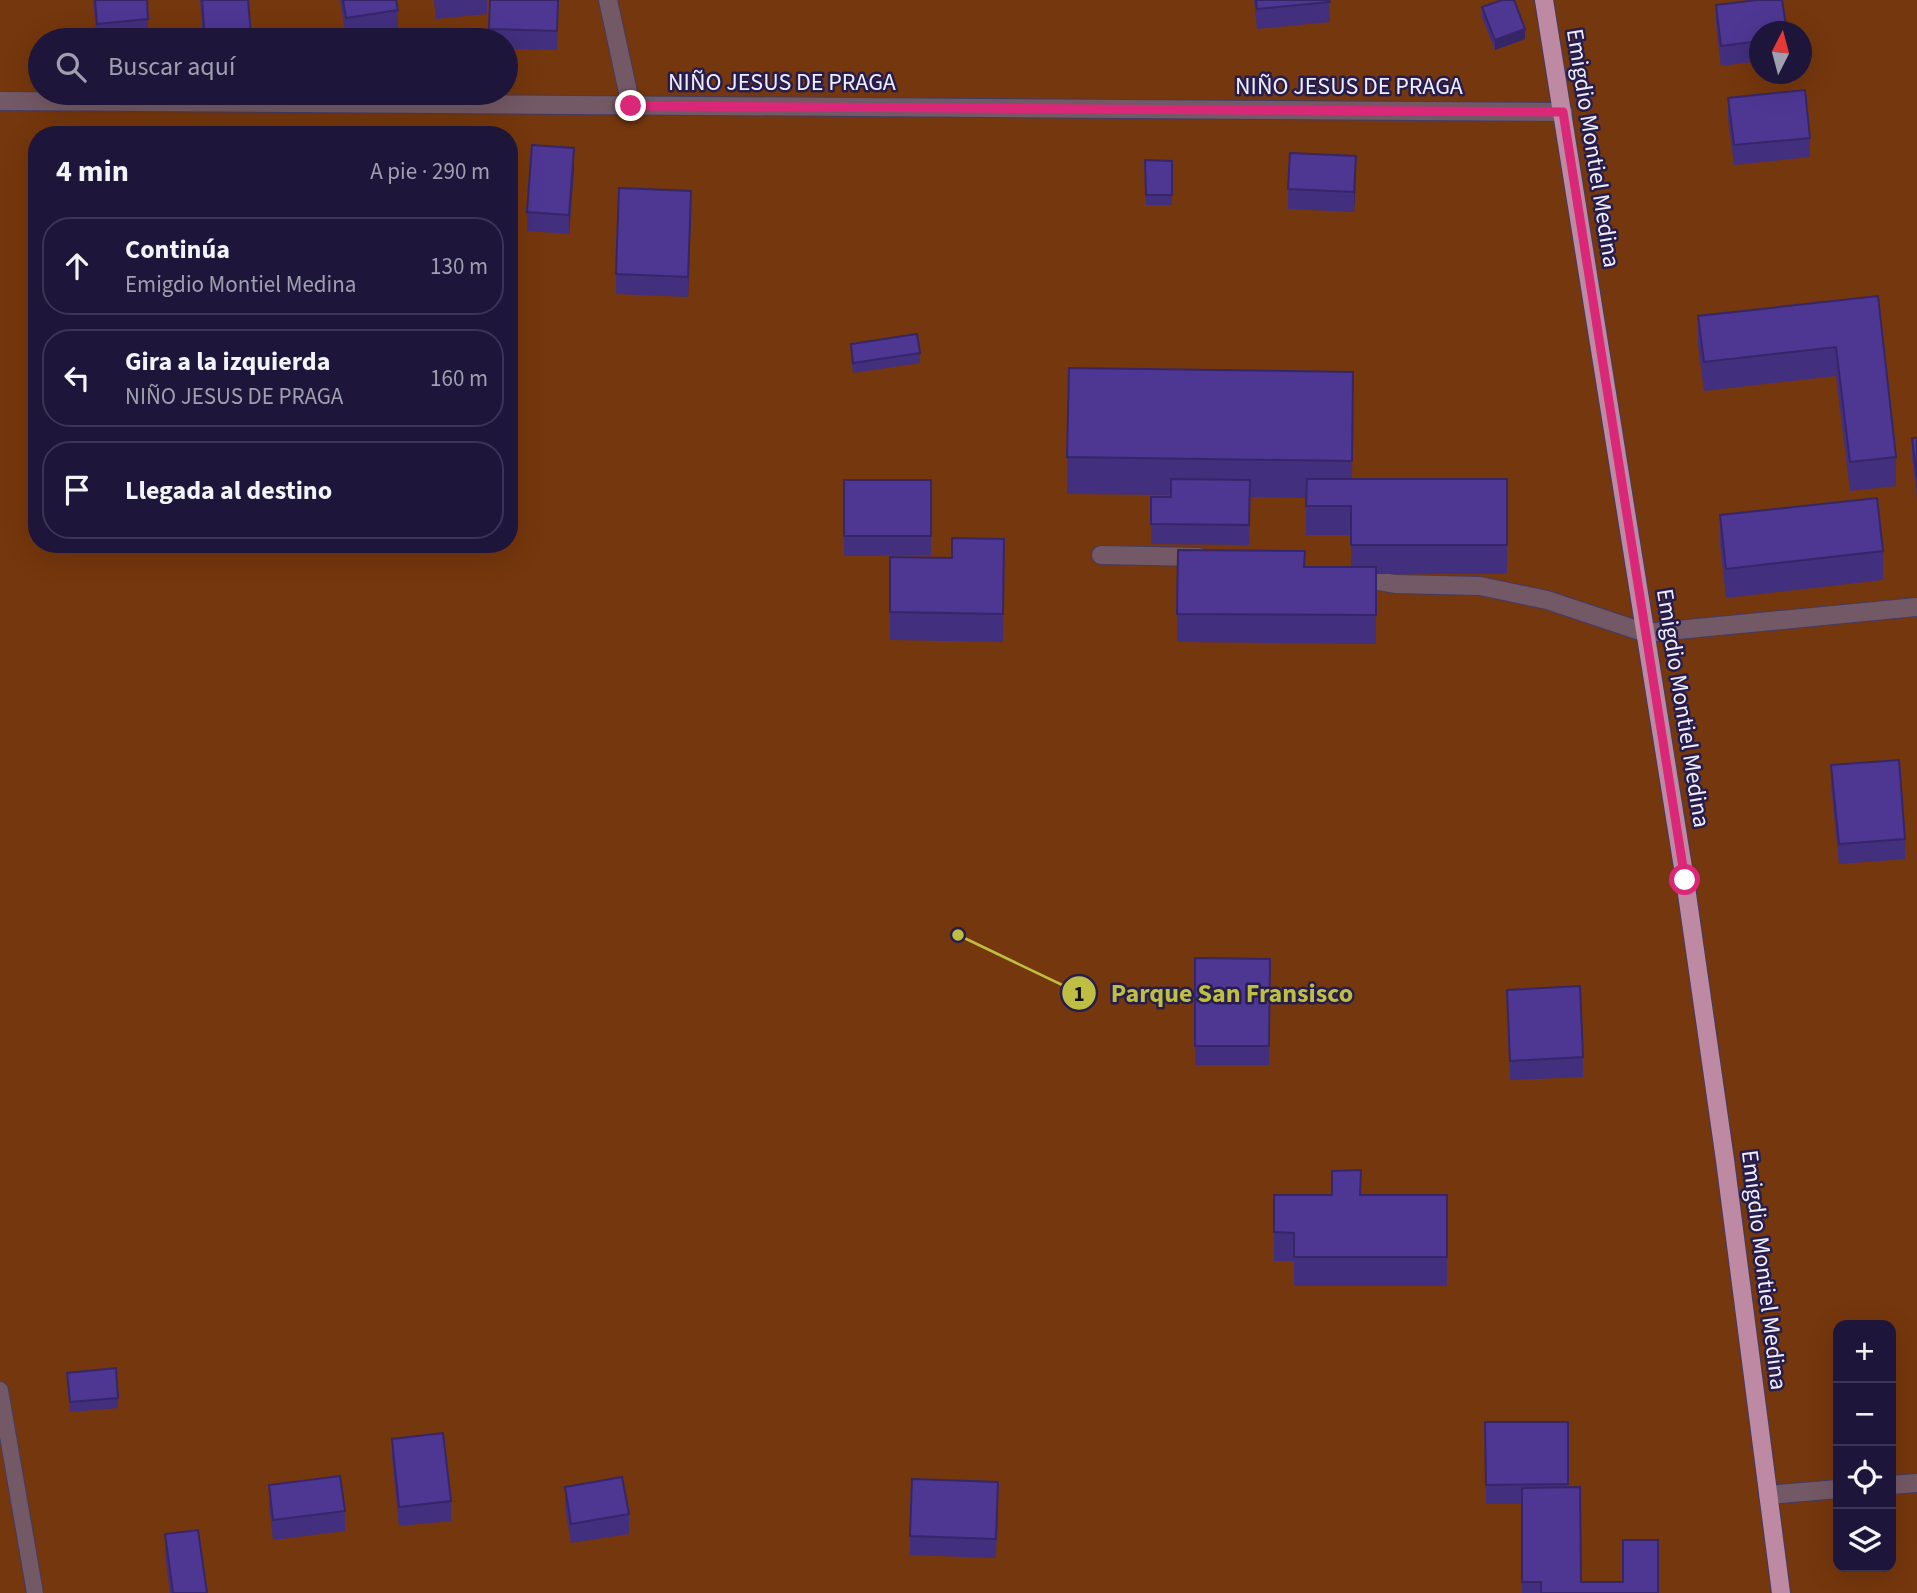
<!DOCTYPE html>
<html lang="es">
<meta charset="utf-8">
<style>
body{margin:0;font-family:"Source Sans 3",sans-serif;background:#251f42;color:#f1f3f6}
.controls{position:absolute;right:21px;bottom:21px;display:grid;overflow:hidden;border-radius:14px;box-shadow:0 7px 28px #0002}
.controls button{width:63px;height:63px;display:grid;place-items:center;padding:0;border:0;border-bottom:2px solid #3b3554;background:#1d163a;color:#f1f3f6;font:35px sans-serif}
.compass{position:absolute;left:1749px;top:21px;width:63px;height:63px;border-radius:50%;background:#1d163a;box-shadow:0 7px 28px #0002;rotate:6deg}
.stop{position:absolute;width:21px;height:21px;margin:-16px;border:5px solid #db2777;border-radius:50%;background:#fff}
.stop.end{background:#db2777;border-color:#fff;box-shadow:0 2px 7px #0008}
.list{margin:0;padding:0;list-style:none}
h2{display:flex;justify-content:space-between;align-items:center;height:91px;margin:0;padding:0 28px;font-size:30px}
h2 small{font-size:23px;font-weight:400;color:#a09faf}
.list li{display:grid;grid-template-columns:46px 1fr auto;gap:21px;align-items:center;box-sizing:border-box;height:98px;margin:0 14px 14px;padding:0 14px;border:2px solid #3b3554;border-radius:28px}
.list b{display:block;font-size:26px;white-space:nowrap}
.list p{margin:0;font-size:23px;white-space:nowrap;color:#a09faf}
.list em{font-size:23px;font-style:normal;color:#a09faf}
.icon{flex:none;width:38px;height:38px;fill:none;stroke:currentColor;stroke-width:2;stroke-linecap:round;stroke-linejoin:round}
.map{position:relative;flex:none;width:1917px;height:1593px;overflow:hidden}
.search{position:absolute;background:#1d163a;box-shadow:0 7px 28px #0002;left:28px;top:28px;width:490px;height:77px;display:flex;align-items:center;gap:18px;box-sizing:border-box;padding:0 24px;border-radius:38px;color:#a09faf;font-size:26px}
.panel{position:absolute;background:#1d163a;box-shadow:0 7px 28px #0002;left:28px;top:126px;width:490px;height:427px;border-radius:28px}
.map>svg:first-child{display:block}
.green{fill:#75370d;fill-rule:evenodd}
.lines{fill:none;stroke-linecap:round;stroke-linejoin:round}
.service-casing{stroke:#433a65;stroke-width:18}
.minor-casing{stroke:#433a65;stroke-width:20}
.primary-casing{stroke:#433a65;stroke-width:20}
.service{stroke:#735965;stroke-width:16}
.minor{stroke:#735965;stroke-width:18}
.primary{stroke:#be89a2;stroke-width:18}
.wall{fill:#422f7e}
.shaded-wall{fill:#362667}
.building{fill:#4d3793;stroke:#362667;stroke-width:2}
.route{stroke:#db2777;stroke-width:9}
.labels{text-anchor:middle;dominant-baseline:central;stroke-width:5;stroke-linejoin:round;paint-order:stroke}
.street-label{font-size:24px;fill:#eeedfa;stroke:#271d4d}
.leader{fill:none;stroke:#bebf42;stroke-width:2.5}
.callout-dot{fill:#bebf42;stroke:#271d4d;stroke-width:2.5}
.mark-label{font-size:21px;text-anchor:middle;font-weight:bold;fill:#111}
.callout-label{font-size:26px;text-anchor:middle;font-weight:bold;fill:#bebf42;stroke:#271d4d;stroke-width:5;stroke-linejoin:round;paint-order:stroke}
</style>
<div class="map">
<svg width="1917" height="1593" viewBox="0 0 1917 1593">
<rect width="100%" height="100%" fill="#271d4d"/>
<path class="green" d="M0,0H1917V1593H0ZM1759,32H1801V74H1759ZM40,40H506V93H40ZM37,135H509V544H37ZM1838,1325H1891V1567H1838Z"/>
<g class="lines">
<defs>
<path id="service" d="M0,1390L35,1593"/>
<g id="minor">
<path d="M608,0L631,106"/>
<path d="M0,101L1563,112"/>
<path d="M1101,555L1199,557"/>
<path d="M1355,577L1395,584L1480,586L1547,600L1646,633L1917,607"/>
<path d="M1891,1485L1917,1483"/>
<path d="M1768,1495L1838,1489"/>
</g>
<path id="primary" d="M1544,0L1685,880L1725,1160L1781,1593"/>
</defs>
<use href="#service" class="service-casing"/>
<use href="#minor" class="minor-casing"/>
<use href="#primary" class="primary-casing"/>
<use href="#service" class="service"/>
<use href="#minor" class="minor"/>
<use href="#primary" class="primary"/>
</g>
<g class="wall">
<path d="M93,0H147L148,19V39L134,40H97Z"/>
<path d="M200,0H248L251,40H203Z"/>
<path d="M340,0H396L398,10V30L346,37Z"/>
<path d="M434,0H487V14L436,19Z"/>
<path d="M490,0H558L557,50L506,49V40H489Z"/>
<path d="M1254,0H1329L1330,22L1257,29Z"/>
<path d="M1716,5L1760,32V61L1721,66L1716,25Z"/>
<path d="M1482,7L1525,39L1495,50L1482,17Z"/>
<path d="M1728,98L1810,138V157L1734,165L1728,118Z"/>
<path d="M1145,160L1172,161V205H1146Z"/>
<path d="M574,168L569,234L527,231V212Z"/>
<path d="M1356,176L1354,212L1288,209V189Z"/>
<path d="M691,211L688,297L616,294V274Z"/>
<path d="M1878,296L1896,457V486L1850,491L1836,376L1704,391L1698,345V316Z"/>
<path d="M851,344L920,353V363L853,373L851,354Z"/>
<path d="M1353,372L1352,479H1507V574H1376V644L1177,642L1178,550L1305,567H1351V535H1306V498L1250,497L1249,545L1151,544V497H1171V495L1067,494V457Z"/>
<path d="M1912,438H1917V498L1912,458Z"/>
<path d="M844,480H931V555L844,556Z"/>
<path d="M1720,515L1883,551V580L1726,598L1720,544Z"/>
<path d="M1004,539L1003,642L890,640V557L952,558Z"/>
<path d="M1831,765L1905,839V859L1839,864L1831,785Z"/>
<path d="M1195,958L1270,959L1269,1065H1195Z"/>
<path d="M1507,990L1583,1057V1077L1510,1080Z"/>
<path d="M1274,1195H1447V1286H1294V1261H1274Z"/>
<path d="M67,1373L118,1398V1408L70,1412Z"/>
<path d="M1485,1422H1568V1487L1581,1582L1658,1593H1522V1504H1486Z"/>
<path d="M392,1439L451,1501V1521L399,1526L392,1458Z"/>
<path d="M269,1485L345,1511V1531L273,1540L269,1504Z"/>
<path d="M565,1487L629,1514V1534L571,1543L565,1507Z"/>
<path d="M998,1502L996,1558L910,1555V1536Z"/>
<path d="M165,1534L207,1593H170L165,1553Z"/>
</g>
<g class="shaded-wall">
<path d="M1525,29V39L1495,50V40Z"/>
<path d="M574,148V168L569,234V215Z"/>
<path d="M1356,156V176L1354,212V192Z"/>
<path d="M691,191V211L688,297V277Z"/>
</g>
<g class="building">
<path d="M95,0H147L148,19L97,24Z"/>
<path d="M202,0H248L251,36L205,40Z"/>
<path d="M343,0H396L398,10L346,18Z"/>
<path d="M490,0H558L557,31L489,29Z"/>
<path d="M1256,0H1329L1330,2L1257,9Z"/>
<path d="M1502,0H1514L1525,29L1495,40L1482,7Z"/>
<path d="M1757,0H1782L1787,32H1760V41L1721,46L1716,5Z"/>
<path d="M1805,90L1810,138L1734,145L1728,98Z"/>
<path d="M532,145L574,148L569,215L527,212Z"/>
<path d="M1290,153L1356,156L1354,192L1288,189Z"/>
<path d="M1145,160L1172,161V195H1146Z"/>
<path d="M619,188L691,191L688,277L616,274Z"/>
<path d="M1878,296L1896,457L1850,462L1836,347L1704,362L1698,316Z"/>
<path d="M917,334L920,353L853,363L851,344Z"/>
<path d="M1069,368L1353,372L1352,461L1067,457Z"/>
<path d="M1912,438H1917V478Z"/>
<path d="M1171,479L1250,480L1249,525L1151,524V497H1171Z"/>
<path d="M1307,479H1507V545H1351V506H1306Z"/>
<rect x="844" y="480" width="87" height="56"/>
<path d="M1877,498L1883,551L1726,569L1720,515Z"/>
<path d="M952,538L1004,539L1003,614L890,612V557L952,558Z"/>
<path d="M1178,550L1305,551L1304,567H1376V615L1177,614Z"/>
<path d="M1899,760L1905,839L1839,844L1831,765Z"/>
<path d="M1195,958L1270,959L1269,1046H1195Z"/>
<path d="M1580,986L1583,1057L1510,1061L1507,990Z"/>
<path d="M1361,1170L1360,1195H1447V1257H1294V1233L1274,1232V1195H1332V1171Z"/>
<path d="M116,1368L118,1398L70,1402L67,1373Z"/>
<path d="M1485,1422H1568V1484L1486,1485Z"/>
<path d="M443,1433L451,1501L399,1507L392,1439Z"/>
<path d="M340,1476L345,1511L273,1520L269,1485Z"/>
<path d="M622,1477L629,1514L571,1524L565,1487Z"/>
<path d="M912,1479L998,1482L996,1539L910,1536Z"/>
<path d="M1580,1487L1581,1582H1623V1540H1658V1593H1541V1582H1522V1488Z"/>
<path d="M198,1530L207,1593H173L165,1534Z"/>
</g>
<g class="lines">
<path class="route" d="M631,106L1563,112L1685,880"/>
</g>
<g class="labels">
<g class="street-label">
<text x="782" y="82">NIÑO JESUS DE PRAGA</text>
<text x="1349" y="86">NIÑO JESUS DE PRAGA</text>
<text transform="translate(1593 148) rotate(81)">Emigdio Montiel Medina</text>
<text transform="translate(1683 708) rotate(81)">Emigdio Montiel Medina</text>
<text transform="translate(1764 1270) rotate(83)">Emigdio Montiel Medina</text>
</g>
</g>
<path class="leader" d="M958 935L1079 993"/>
<g class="callout-dot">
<circle cx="958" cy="935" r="7"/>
<circle cx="1079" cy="993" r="18"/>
</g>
<g class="mark-label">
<text x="1079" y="1001">1</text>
</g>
<g class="callout-label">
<text x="1232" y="1002">Parque San Fransisco</text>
</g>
</svg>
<div class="controls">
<button>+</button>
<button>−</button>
<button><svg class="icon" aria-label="locate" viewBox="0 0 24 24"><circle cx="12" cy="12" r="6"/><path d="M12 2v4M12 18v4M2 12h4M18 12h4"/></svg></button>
<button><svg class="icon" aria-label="layers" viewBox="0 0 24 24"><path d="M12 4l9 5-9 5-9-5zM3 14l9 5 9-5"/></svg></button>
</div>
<svg class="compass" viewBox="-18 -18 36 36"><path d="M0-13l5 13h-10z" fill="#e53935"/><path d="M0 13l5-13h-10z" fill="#a09faf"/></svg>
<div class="stop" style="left:1685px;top:880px"></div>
<div class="stop end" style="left:631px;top:106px"></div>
<div class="search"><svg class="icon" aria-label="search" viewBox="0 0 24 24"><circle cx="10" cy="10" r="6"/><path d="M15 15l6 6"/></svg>Buscar aquí</div>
<section class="panel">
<h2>4 min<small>A pie · 290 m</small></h2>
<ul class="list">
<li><svg class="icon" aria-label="ahead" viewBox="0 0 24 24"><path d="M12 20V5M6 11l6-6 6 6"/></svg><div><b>Continúa</b><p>Emigdio Montiel Medina</p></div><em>130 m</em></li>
<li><svg class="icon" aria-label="left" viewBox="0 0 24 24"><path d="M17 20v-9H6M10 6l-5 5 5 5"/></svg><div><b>Gira a la izquierda</b><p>NIÑO JESUS DE PRAGA</p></div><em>160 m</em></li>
<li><svg class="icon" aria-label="arrive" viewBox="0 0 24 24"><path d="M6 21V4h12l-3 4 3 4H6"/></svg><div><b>Llegada al destino</b></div></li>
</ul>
</section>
</div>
